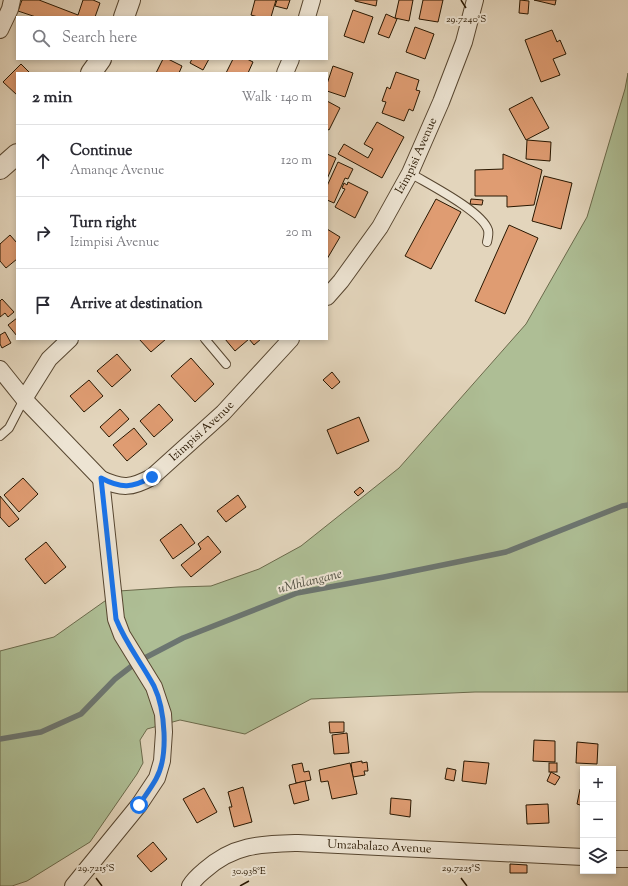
<!DOCTYPE html>
<meta charset="utf-8">
<style>
body{margin:0;font-family:"Sorts Mill Goudy",serif;background:#f7f7f7;color:#2b2b33}
.controls{position:absolute;right:12px;bottom:12px;display:grid;overflow:hidden;border-radius:0px;box-shadow:0 2px 6px #0003}
.controls button{width:36px;height:36px;display:grid;place-items:center;padding:0;border:0;border-bottom:1px solid #e1e1e2;background:#fff;color:#2b2b33;font:20px sans-serif}
.stop{position:absolute;width:12px;height:12px;margin:-9px;border:3px solid #1a73e8;border-radius:50%;background:#fff}
.stop.end{background:#1a73e8;border-color:#fff;box-shadow:0 1px 4px #0008}
.list{margin:0;padding:0;list-style:none}
h2{display:flex;justify-content:space-between;align-items:center;height:52px;margin:0;padding:0 16px;font-size:17px}
h2 small{font-size:13px;font-weight:400;color:#7c7c81}
.list li{display:grid;grid-template-columns:26px 1fr auto;gap:12px;align-items:center;box-sizing:border-box;height:72px;padding:0 16px;border-top:1px solid #e1e1e2}
.list b{display:block;font-size:15px;white-space:nowrap}
.list p{margin:0;font-size:13px;white-space:nowrap;color:#7c7c81}
.list em{font-size:13px;font-style:normal;color:#7c7c81}
.icon{flex:none;width:22px;height:22px;fill:none;stroke:currentColor;stroke-width:2;stroke-linecap:round;stroke-linejoin:round}
.map{position:relative;flex:none;width:628px;height:886px;overflow:hidden}
.search{position:absolute;background:#fff;box-shadow:0 2px 6px #0003;left:16px;top:16px;width:312px;height:44px;display:flex;align-items:center;gap:10px;box-sizing:border-box;padding:0 14px;border-radius:0px;color:#7c7c81;font-size:15px}
.panel{position:absolute;background:#fff;box-shadow:0 2px 6px #0003;left:16px;top:72px;width:312px;height:268px;border-radius:0px}
.map>svg:first-child{display:block}
.green{fill:#aebe95;stroke:#6b6a4b}
.lines{fill:none;stroke-linecap:round;stroke-linejoin:round}
.stream{stroke:#6c7671;stroke-width:5.5}
.building{fill:#df9c72;stroke:#281701}
.service-casing{stroke:#574630;stroke-width:10}
.minor-casing{stroke:#574630;stroke-width:18}
.tertiary-casing{stroke:#574630;stroke-width:22}
.service{stroke:#ede4d3;stroke-width:8}
.minor{stroke:#ede4d3;stroke-width:16}
.tertiary{stroke:#ede4d3;stroke-width:20}
.route{stroke:#1a73e8;stroke-width:5}
.ticks{fill:none;stroke:#281701;stroke-width:1.5}
.labels{text-anchor:middle;dominant-baseline:central;stroke-width:4;stroke-linejoin:round;paint-order:stroke}
.street-label{font-size:12px;fill:#281701;stroke:#ede4d3}
.water-label{font-size:13px;font-style:italic;fill:#504f42;stroke:#ede4d3}
.ticks-label{font-size:10px;text-anchor:middle;fill:#281701;stroke:#ede4d3;stroke-width:4;stroke-linejoin:round;paint-order:stroke}
</style>
<div class="map">
<svg width="628" height="886" viewBox="0 0 628 886">
<rect width="100%" height="100%" fill="#e3d5bc"/>
<filter id="stains"><feTurbulence type="fractalNoise" baseFrequency=".005" numOctaves="4"/><feColorMatrix values="0 0 0 0 .2 0 0 0 0 .09 0 0 0 0 .02 0 0 0 .5 -.17"/></filter>
<radialGradient id="worn" r=".72"><stop offset=".6" stop-color="#630" stop-opacity="0"/><stop offset="1" stop-color="#630" stop-opacity=".3"/></radialGradient>
<path class="green" d="M628,73V692H475L311,699L245,734L180,720L147,729L140,740L143,763L137,774L90,842L27,881L12,886H0V651L54,637L119,591L178,587L211,586L259,569L301,546L399,468L526,324L587,217L625,89Z"/>
<g class="lines">
<path class="stream" d="M0,739L41,732L81,714L115,679L137,662L183,638L297,593L384,577L506,552L622,506L628,505"/>
</g>
<g class="building">
<path d="M22,0H39L78,15L83,0H93L100,3L95,17H36L18,11Z"/>
<path d="M255,0H276L271,17H258L251,15Z"/>
<path d="M277,0H290L287,9L275,6Z"/>
<path d="M355,0H377L376,6L355,1Z"/>
<path d="M399,0H413L409,21L395,18Z"/>
<path d="M423,0H443L438,22L419,19Z"/>
<path d="M520,0L529,1L528,14L519,13Z"/>
<path d="M534,0H556L555,5Z"/>
<path d="M353,10L373,17L364,43L344,36Z"/>
<path d="M386,14L397,19L389,38L378,34Z"/>
<path d="M415,27L434,34L425,59L406,52Z"/>
<path d="M552,30L557,42L560,40L566,54L553,59L560,75L541,82L525,40Z"/>
<path d="M163,59H168L182,66L179,73H156Z"/>
<path d="M192,59H209L203,70L190,63Z"/>
<path d="M233,59H247L253,62L248,73H226Z"/>
<path d="M21,64L30,73H17V95L3,82Z"/>
<path d="M333,66L353,73L345,97L327,91V84Z"/>
<path d="M396,72L419,80L416,90L420,91L413,111L409,109L404,121L382,113L386,102L382,101L387,87L390,89Z"/>
<path d="M532,97L549,128L526,140L509,109Z"/>
<path d="M327,101L340,108L329,130L327,129Z"/>
<path d="M377,122L404,137L382,178L338,154L344,144L368,158L373,149L364,144Z"/>
<path d="M527,140L551,142L550,161L526,159Z"/>
<path d="M327,154L336,158L327,179Z"/>
<path d="M503,154L542,170L534,205L507,207V196H475V170L503,169Z"/>
<path d="M338,162L353,169L348,179L345,178L334,203L327,200V186Z"/>
<path d="M544,176L572,183L561,229L532,221Z"/>
<path d="M348,182L368,192L355,218L335,207L345,189L342,188L344,183L347,185Z"/>
<path d="M436,199L461,212L431,269L405,256Z"/>
<path d="M471,199L483,200L482,205L470,204Z"/>
<path d="M509,225L538,238L505,314L475,301Z"/>
<path d="M327,229L340,237L327,259Z"/>
<path d="M10,235L17,243V259L6,268L0,261V244Z"/>
<path d="M2,299L14,312L8,317L5,313L0,317V301Z"/>
<path d="M17,318V336L8,325Z"/>
<path d="M5,332L11,343L2,348L0,344V335Z"/>
<path d="M139,339H166L151,352Z"/>
<path d="M225,339H261L254,345L249,339L235,351Z"/>
<path d="M117,354L131,370L112,387L97,371Z"/>
<path d="M191,358L214,384L195,402L171,376Z"/>
<path d="M332,372L340,382L332,389L323,380Z"/>
<path d="M89,380L103,396L84,412L70,396Z"/>
<path d="M159,404L173,420L154,437L140,421Z"/>
<path d="M120,409L129,419L109,437L100,427Z"/>
<path d="M359,417L369,441L337,454L327,430Z"/>
<path d="M134,428L147,444L127,461L113,445Z"/>
<path d="M23,478L38,494L19,512L4,495Z"/>
<path d="M360,487L364,491L358,496L354,492Z"/>
<path d="M238,495L246,507L226,522L217,511Z"/>
<path d="M0,496L19,519L9,527L0,517Z"/>
<path d="M181,524L195,543L173,559L160,540Z"/>
<path d="M208,536L221,552L191,577L181,565L201,549L198,544Z"/>
<path d="M46,542L66,567L45,584L25,559Z"/>
<path d="M329,722H344V732L330,733Z"/>
<path d="M347,733L349,753L334,754L332,735Z"/>
<path d="M534,740L555,741V762L533,761Z"/>
<path d="M577,742L598,744L597,764L576,763Z"/>
<path d="M362,761V763L367,762L368,771H364L365,775L353,777L351,763Z"/>
<path d="M464,761L489,763L486,784L462,781Z"/>
<path d="M302,763L304,772L309,771L311,780L296,783L292,765Z"/>
<path d="M350,763L357,794L332,799L328,781L321,782L319,770Z"/>
<rect x="549" y="763" width="8" height="9"/>
<path d="M447,768L456,770L454,781L445,779Z"/>
<path d="M551,772L560,777L555,785L547,781Z"/>
<path d="M305,781L309,800L294,804L289,785Z"/>
<path d="M243,787L252,822L234,827L229,807H232L228,792Z"/>
<path d="M204,788L217,812L197,823L183,799Z"/>
<path d="M580,789L583,790V806L577,804Z"/>
<path d="M391,798L411,800L410,817L390,814Z"/>
<path d="M548,804L549,823L527,824L526,805Z"/>
<path d="M153,842L167,859L151,872L137,856Z"/>
<path d="M510,864L527,865V873H510Z"/>
</g>
<g class="lines">
<defs>
<g id="service">
<path d="M410,173C428,184 482,211 488,230C489,234 488,238 487,242"/>
<path d="M205,339L226,364"/>
<path d="M0,436L9,428L24,399"/>
</g>
<g id="minor">
<path d="M307,17L312,0"/>
<path d="M0,30L10,9L12,0"/>
<path d="M285,73L291,59"/>
<path id="s1" d="M327,297L341,281L380,227L410,173L441,102L464,42L475,0"/>
<path id="s2" d="M0,369L24,399L101,479C122,489 132,488 152,477L223,413L291,339"/>
<path d="M24,399L49,359L70,339"/>
<path d="M613,859H628"/>
<path d="M73,886L139,805L157,778L162,761L164,732L163,714L154,687L122,635L116,619L101,479"/>
<path id="s3" d="M190,886C194,879 199,875 205,870C234,844 261,844 298,843L583,857"/>
</g>
<g id="tertiary">
<path d="M124,17L130,0"/>
<path d="M91,73L101,59"/>
<path d="M0,169L17,154"/>
</g>
</defs>
<use href="#service" class="service-casing"/>
<use href="#minor" class="minor-casing"/>
<use href="#tertiary" class="tertiary-casing"/>
<use href="#service" class="service"/>
<use href="#minor" class="minor"/>
<use href="#tertiary" class="tertiary"/>
</g>
<g class="lines">
<path class="route" d="M139,805C145,796 151,788 156,779C169,756 165,709 154,686C141,662 126,644 116,619L101,478C122,489 132,488 152,477"/>
</g>
<path class="ticks" d="M461,0L466,8M96,878L102,886M461,878L467,886M240,886L249,881"/>
<g class="labels">
<g class="street-label">
<text stroke="none"><textPath href="#s1" startOffset="168">Izimpisi Avenue</textPath></text>
<text stroke="none"><textPath href="#s2" startOffset="271">Izimpisi Avenue</textPath></text>
<text stroke="none"><textPath href="#s3" startOffset="203">Umzabalazo Avenue</textPath></text>
</g>
<g class="water-label">
<text transform="translate(310 582) rotate(-14)">uMhlangane</text>
</g>
</g>
<g class="ticks-label">
<text x="466" y="22">29.7240°S</text>
<text x="96" y="871">29.7215°S</text>
<text x="461" y="871">29.7225°S</text>
<text x="249" y="874">30.938°E</text>
</g>
<rect width="100%" height="100%" filter="url(#stains)"/>
<rect width="100%" height="100%" fill="url(#worn)"/>
</svg>
<div class="controls">
<button>+</button>
<button>−</button>
<button><svg class="icon" aria-label="layers" viewBox="0 0 24 24"><path d="M12 4l9 5-9 5-9-5zM3 14l9 5 9-5"/></svg></button>
</div>
<div class="stop" style="left:139px;top:805px"></div>
<div class="stop end" style="left:152px;top:477px"></div>
<div class="search"><svg class="icon" aria-label="search" viewBox="0 0 24 24"><circle cx="10" cy="10" r="6"/><path d="M15 15l6 6"/></svg>Search here</div>
<section class="panel">
<h2>2 min<small>Walk · 140 m</small></h2>
<ul class="list">
<li><svg class="icon" aria-label="ahead" viewBox="0 0 24 24"><path d="M12 20V5M6 11l6-6 6 6"/></svg><div><b>Continue</b><p>Amanqe Avenue</p></div><em>120 m</em></li>
<li><svg class="icon" aria-label="right" viewBox="0 0 24 24"><path d="M7 20v-9h11M14 6l5 5-5 5"/></svg><div><b>Turn right</b><p>Izimpisi Avenue</p></div><em>20 m</em></li>
<li><svg class="icon" aria-label="arrive" viewBox="0 0 24 24"><path d="M6 21V4h12l-3 4 3 4H6"/></svg><div><b>Arrive at destination</b></div></li>
</ul>
</section>
</div>
